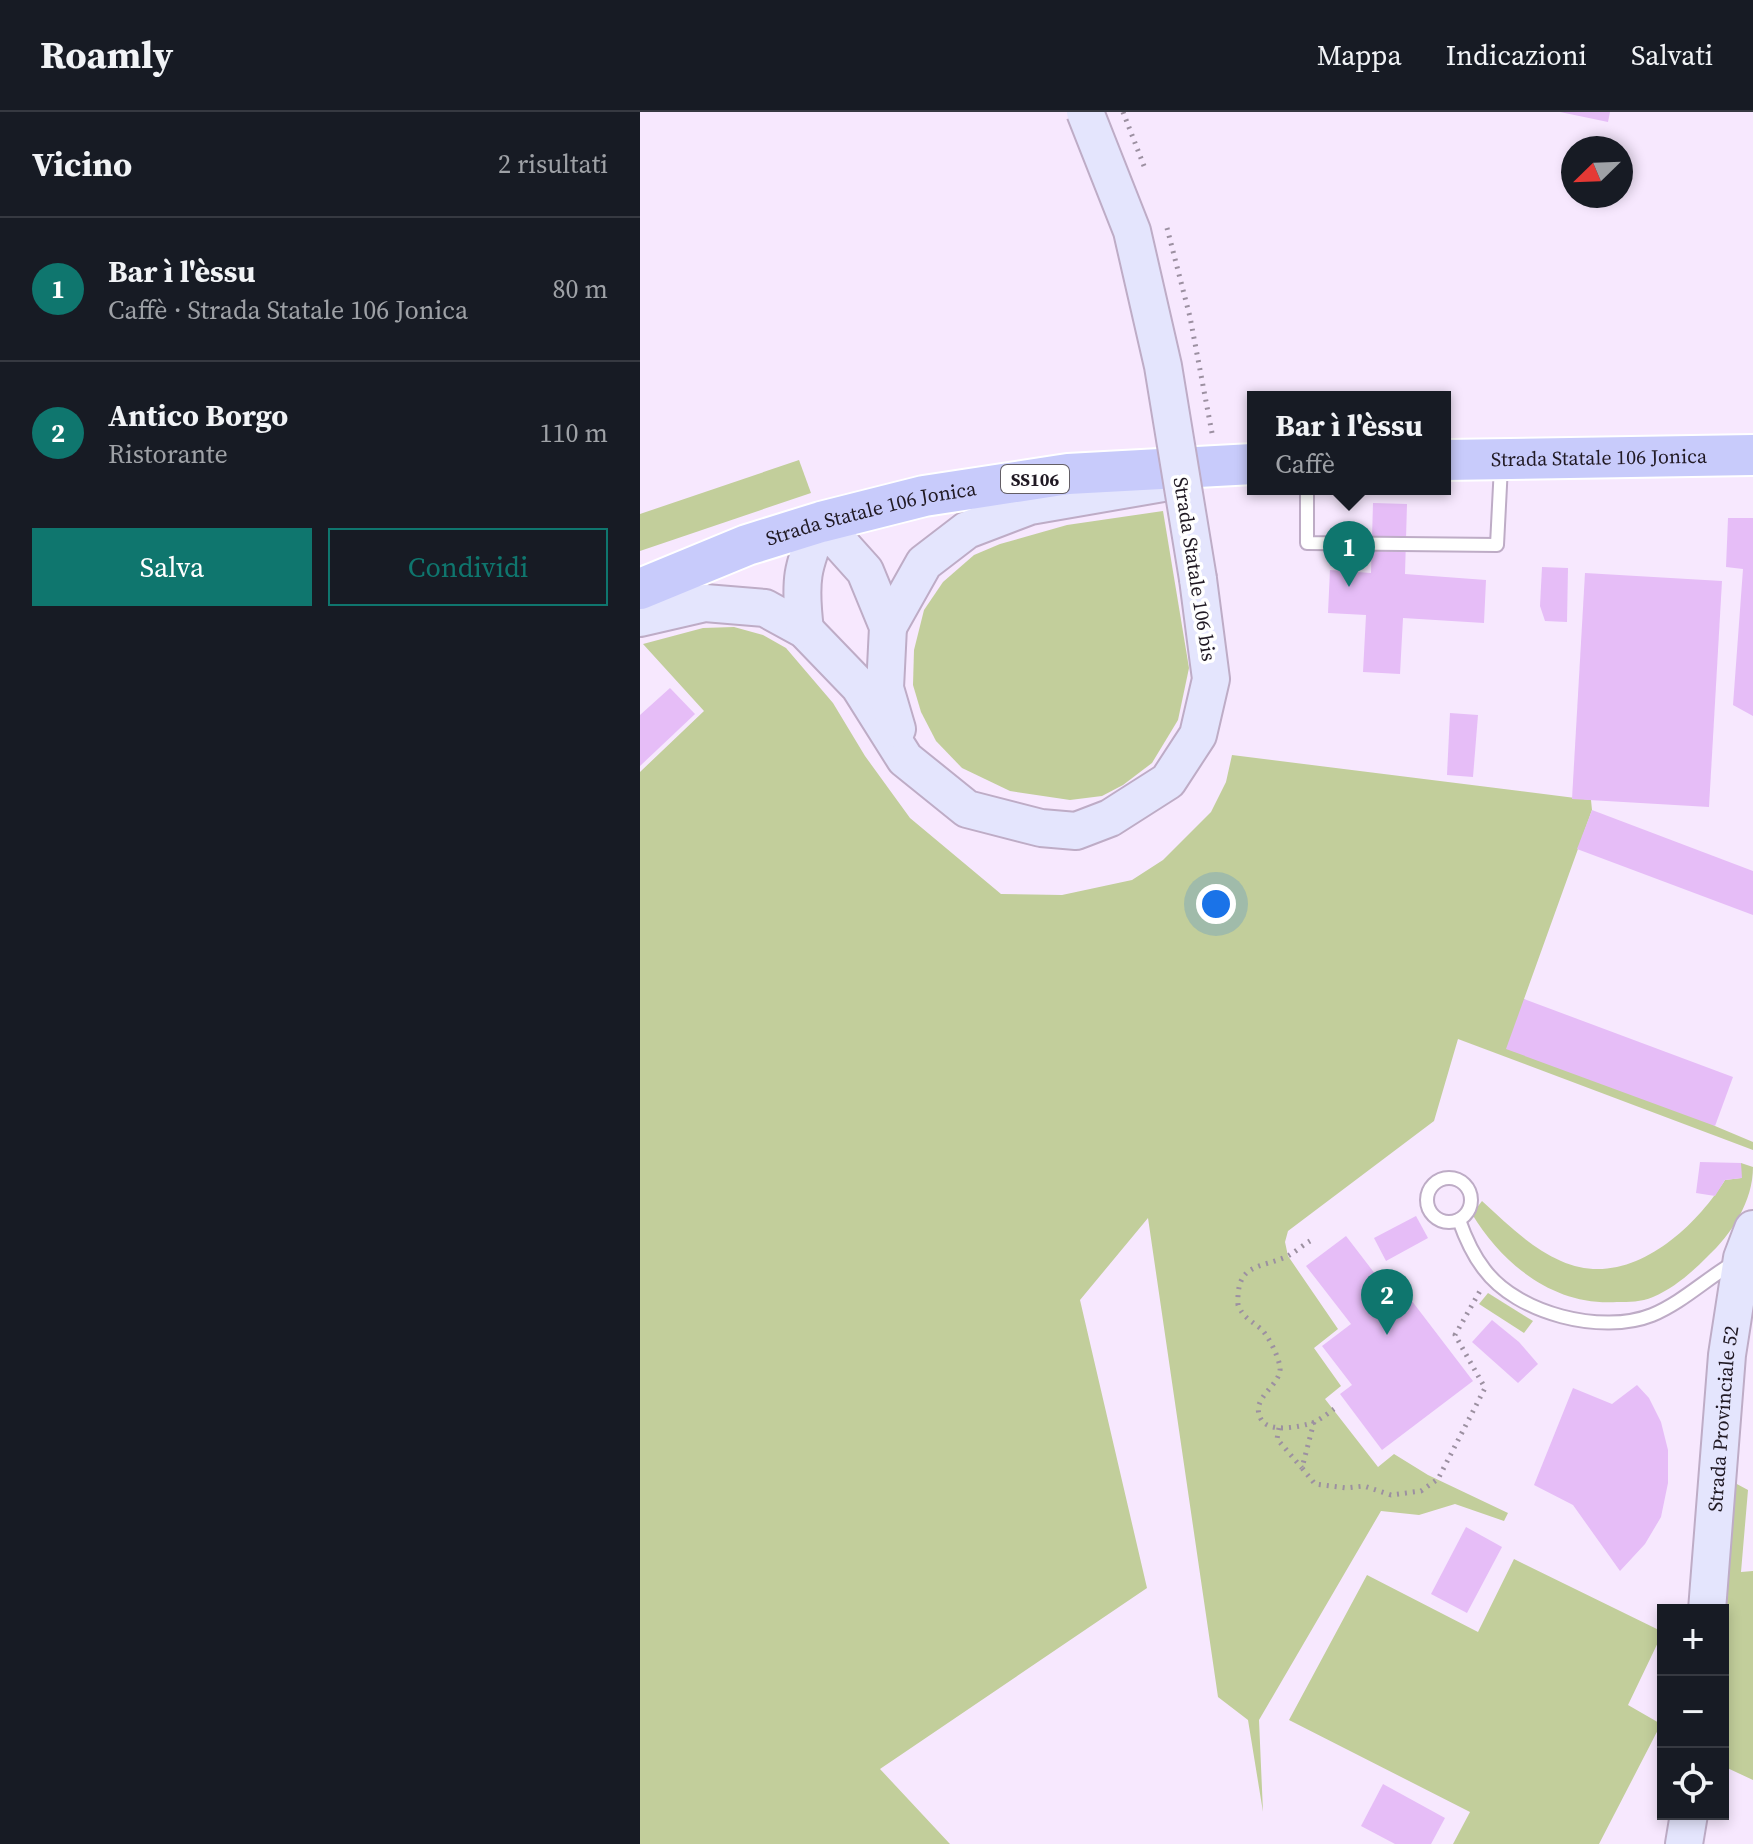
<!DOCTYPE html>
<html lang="it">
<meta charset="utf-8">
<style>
body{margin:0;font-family:"Source Serif 4",serif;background:#20242c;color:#f1f3f6}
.controls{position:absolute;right:24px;bottom:24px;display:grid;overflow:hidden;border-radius:0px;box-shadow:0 4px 12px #0003}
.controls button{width:72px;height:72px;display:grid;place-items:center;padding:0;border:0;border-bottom:2px solid #363941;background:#171b24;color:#f1f3f6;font:40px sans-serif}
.compass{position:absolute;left:921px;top:24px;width:72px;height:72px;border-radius:50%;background:#171b24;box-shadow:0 4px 12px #0003;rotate:247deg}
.you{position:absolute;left:576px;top:792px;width:28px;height:28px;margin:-20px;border:6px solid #fff;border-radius:50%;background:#1a73e8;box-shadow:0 0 0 12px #1a73e833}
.badge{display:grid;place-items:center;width:52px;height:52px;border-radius:50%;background:#0f766e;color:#fff;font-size:26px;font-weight:700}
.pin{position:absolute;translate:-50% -66px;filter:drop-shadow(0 2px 4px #0008)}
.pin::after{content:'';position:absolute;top:42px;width:28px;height:24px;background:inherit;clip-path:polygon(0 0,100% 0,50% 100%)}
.popup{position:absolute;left:607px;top:279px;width:204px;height:104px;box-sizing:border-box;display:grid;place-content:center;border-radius:0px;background:#171b24;filter:drop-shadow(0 2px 6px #0005);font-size:26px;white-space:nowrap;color:#9ea1a6}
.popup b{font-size:30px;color:#f1f3f6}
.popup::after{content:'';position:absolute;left:50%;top:100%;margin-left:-16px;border:16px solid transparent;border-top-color:#171b24}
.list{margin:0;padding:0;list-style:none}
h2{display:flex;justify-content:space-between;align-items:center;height:104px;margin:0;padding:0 32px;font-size:34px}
h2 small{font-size:26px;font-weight:400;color:#9ea1a6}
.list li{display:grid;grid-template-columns:52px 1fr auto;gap:24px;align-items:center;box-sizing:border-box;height:144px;padding:0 32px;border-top:2px solid #363941}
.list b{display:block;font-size:30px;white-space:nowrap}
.list p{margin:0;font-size:26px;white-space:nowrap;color:#9ea1a6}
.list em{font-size:26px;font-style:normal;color:#9ea1a6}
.actions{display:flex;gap:16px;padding:24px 32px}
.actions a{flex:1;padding:18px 0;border:2px solid #0f766e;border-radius:0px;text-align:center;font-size:28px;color:#0f766e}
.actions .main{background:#0f766e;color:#fff}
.icon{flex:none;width:44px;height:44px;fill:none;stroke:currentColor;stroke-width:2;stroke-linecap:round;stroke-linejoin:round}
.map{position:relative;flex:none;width:1113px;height:1732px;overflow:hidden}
header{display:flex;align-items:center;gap:48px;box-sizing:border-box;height:112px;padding:0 40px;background:#171b24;border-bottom:2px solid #363941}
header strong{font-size:38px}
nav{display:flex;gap:44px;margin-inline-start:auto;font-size:28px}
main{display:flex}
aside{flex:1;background:#171b24}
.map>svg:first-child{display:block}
.green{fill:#c2ce9b}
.building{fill:#e6bdf7}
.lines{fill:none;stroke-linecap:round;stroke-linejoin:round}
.lane-casing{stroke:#beacc6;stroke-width:16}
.secondary-casing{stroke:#beacc6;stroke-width:40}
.primary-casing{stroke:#fff;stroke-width:44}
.path{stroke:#9c90a1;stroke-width:5;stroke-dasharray:2 6;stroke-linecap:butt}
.lane{stroke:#fff;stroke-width:12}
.secondary{stroke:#e4e5fd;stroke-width:36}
.primary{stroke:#c8cbfb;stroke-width:40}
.secondary-bridge-casing{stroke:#beacc6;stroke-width:40;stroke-linecap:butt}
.secondary-bridge{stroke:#e4e5fd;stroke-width:36}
.labels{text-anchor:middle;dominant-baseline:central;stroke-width:7;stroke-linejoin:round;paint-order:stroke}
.shield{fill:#fff;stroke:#635e65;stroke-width:2}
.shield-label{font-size:18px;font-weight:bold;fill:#201923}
.street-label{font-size:20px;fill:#201923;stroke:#fff}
</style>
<header>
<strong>Roamly</strong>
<nav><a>Mappa</a><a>Indicazioni</a><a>Salvati</a></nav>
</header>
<main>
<aside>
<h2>Vicino<small>2 risultati</small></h2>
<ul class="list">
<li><span class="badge">1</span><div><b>Bar ì l'èssu</b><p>Caffè · Strada Statale 106 Jonica</p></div><em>80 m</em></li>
<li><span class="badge">2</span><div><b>Antico Borgo</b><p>Ristorante</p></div><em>110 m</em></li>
</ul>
<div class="actions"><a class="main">Salva</a><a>Condividi</a></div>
</aside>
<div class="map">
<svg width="1113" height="1732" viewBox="0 0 1113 1732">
<rect width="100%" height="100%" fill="#f7e8fe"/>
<g class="green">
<path d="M159,348L171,381L0,439V402Z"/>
<path d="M523,399L549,556L538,608L512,651L483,673L462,684L430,688L370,679L322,656L296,629L281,600L273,573L274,538L284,498L303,470L334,443L360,432L427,413Z"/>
<path d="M94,515L123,523L146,536L193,591L225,644L270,706L361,782L422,783L492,768L523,748L571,700L586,670L592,643L951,688L952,698L884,887L1075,1014L1113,1030V1038L818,927L794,1009L648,1119L645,1130L648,1144L698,1217L674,1236L701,1274L685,1287L738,1355L754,1342L788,1363L868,1401L864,1409L815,1392L779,1403L741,1399L619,1608L623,1700L608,1608L578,1585L508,1106L440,1188L507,1476L240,1657L310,1732H0V660L64,599L3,532L63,516Z"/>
<path d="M1101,1051L1113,1055C1113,1089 1092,1122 1067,1145C1051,1161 1034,1176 1013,1185C1001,1190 989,1190 977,1190C914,1194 863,1153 832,1102L842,1089C867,1112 890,1135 921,1149C987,1179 1053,1119 1085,1068L1101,1066Z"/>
<path d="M848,1181L893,1209L884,1221L839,1192Z"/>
<path d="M1095,1371L1108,1378L1101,1460L1113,1459V1668L1083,1654V1518Z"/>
<path d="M874,1447L1023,1520L988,1593L1021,1612L959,1732H813L830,1700L649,1608L727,1463L838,1520Z"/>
</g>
<g class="building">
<path d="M920,0H970L968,10Z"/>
<path d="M733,391L767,392L765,462L846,468L844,511L763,506L760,562L723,560L726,503L688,501L690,458L731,461Z"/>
<path d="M1088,406H1113V604L1093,593L1103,457L1086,455Z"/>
<path d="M902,455L928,456L927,510L905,509L900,494Z"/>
<path d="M945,461L1082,469L1069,695L932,687Z"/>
<path d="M30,576L55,602L0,654V603Z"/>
<path d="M810,601L838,603L833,665L807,663Z"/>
<path d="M952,698L1113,759V803L937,737Z"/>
<path d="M884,887L1093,965L1075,1014L866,937Z"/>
<path d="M1060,1050L1101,1051L1102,1066L1085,1068L1075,1084L1056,1081Z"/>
<path d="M776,1104L788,1126L746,1149L734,1126Z"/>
<path d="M706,1124L739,1167L749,1159L833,1269L742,1338L700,1282L712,1273L682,1234L711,1212L666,1154Z"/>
<path d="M852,1208L879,1230L898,1252L878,1271L832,1230Z"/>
<path d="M997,1273L1009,1286L1021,1310L1028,1338V1371L1021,1405L1005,1432L980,1459L933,1393L894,1373L933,1276L972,1292Z"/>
<path d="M826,1415L862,1435L827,1501L791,1482Z"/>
<path d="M743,1672L805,1706L791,1732H755L721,1714Z"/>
</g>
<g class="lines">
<defs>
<g id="lane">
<path d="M667,377V431L857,433L861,354"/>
<circle cx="809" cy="1088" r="22"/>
<path d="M819,1108C825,1125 833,1143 844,1157C877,1202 962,1223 1012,1203C1043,1190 1067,1166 1095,1150"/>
</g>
<g id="secondary">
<path d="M0,506L65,491L125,496L165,518L219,574L265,647L327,697L401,716L436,719L470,706L528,669L558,623L571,567L558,467"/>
<path d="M248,515L284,451L327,418L390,394L523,371"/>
<path d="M165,518C159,468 162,455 181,410L225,459L248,515L245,576L257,617"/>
<path id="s1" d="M1067,1498L1087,1243L1102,1146L1113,1117"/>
<path d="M1044,1732L1049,1702"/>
</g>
<g id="primary">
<path id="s2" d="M805,348L1113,343"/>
<path id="s3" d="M0,477L107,433L181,410L284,384L428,362L613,352"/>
</g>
</defs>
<use href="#lane" class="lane-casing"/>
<use href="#secondary" class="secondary-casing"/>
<use href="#primary" class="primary-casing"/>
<g class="path">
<path d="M483,0L504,54"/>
<path d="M527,116L550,205L572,321"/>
<path d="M670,1129C663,1133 655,1140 648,1144C620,1157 596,1150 598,1193C603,1205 610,1208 620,1216C628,1223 638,1243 640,1255C642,1273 611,1285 620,1305C626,1322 659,1315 672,1311C680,1308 687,1302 694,1297"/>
<path d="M674,1310L662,1356L675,1372L706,1376L724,1374L751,1383L781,1379L798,1367L845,1276L815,1223L840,1179"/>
<path d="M639,1316L637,1327L662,1356"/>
</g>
<use href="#lane" class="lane"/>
<use href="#secondary" class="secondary"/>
<use href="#primary" class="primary"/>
<defs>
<path id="secondary-bridge" d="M445,0L492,119L523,254L558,467"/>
</defs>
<use href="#secondary-bridge" class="secondary-bridge-casing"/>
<use href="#secondary-bridge" class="secondary-bridge"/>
</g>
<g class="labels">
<rect class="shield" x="361" y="353" width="68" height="28" rx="6"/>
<g class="shield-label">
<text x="395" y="367">SS106</text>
</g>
<g class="street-label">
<text stroke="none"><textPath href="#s2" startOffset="154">Strada Statale 106 Jonica</textPath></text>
<text stroke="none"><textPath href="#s3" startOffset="244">Strada Statale 106 Jonica</textPath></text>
<text transform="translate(555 457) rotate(81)">Strada Statale 106 bis</text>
<text stroke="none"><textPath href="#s1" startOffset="192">Strada Provinciale 52</textPath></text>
</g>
</g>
</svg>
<div class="controls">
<button>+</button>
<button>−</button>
<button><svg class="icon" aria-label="locate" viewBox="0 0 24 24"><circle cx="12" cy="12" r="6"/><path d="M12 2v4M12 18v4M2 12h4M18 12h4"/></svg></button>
</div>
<svg class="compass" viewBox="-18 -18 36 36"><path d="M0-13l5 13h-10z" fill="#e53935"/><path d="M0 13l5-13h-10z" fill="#9ea1a6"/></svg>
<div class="you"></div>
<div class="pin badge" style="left:709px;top:475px">1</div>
<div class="popup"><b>Bar ì l'èssu</b>Caffè</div>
<div class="pin badge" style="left:747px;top:1223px">2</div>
</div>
</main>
